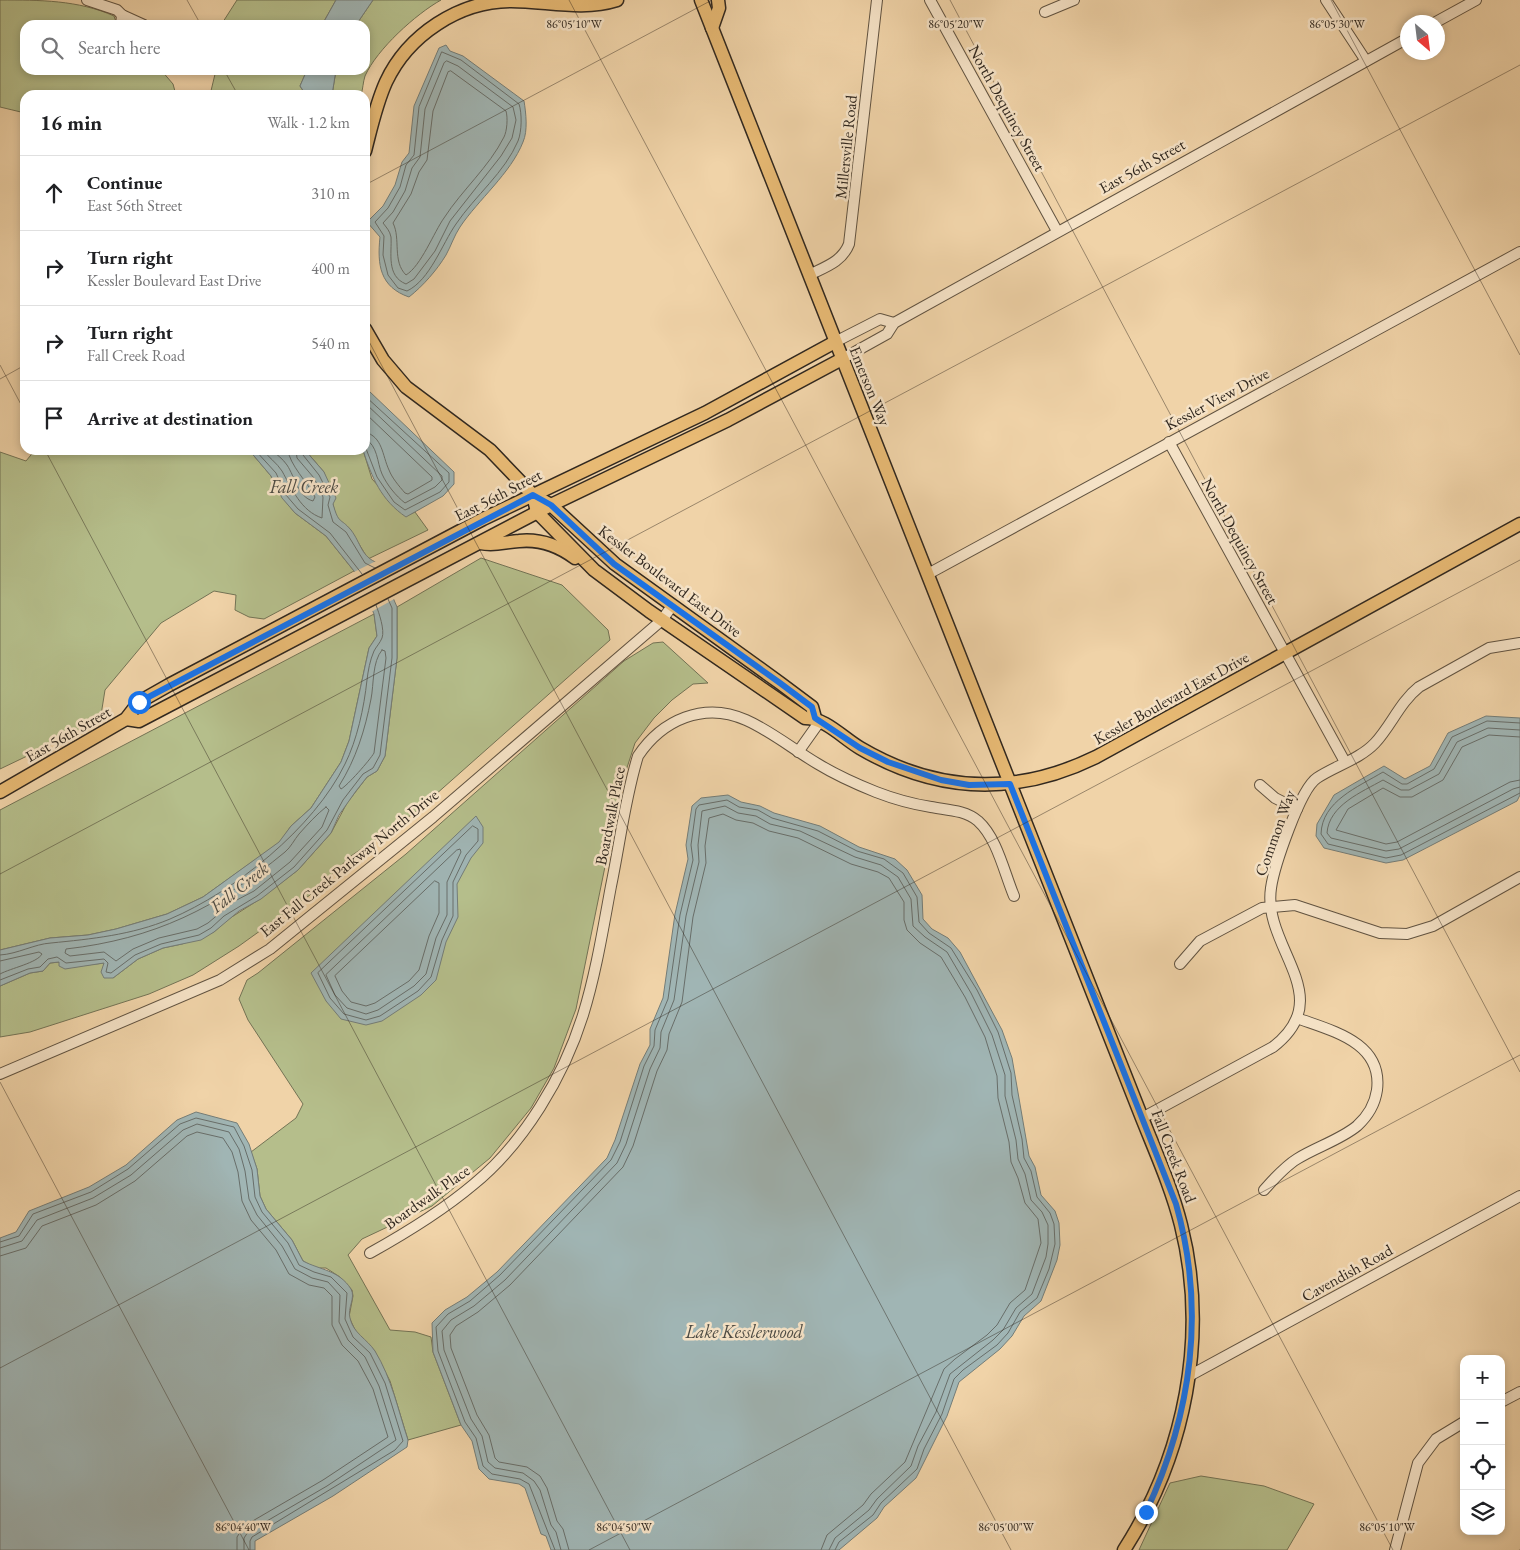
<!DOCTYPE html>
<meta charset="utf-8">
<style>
body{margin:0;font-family:"EB Garamond",serif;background:#f6f6f6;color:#202124}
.controls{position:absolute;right:15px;bottom:15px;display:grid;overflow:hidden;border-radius:10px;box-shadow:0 2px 8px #0003}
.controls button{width:45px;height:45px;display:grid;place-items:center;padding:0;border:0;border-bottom:1px solid #e0e0e0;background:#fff;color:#202124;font:25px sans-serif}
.compass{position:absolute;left:1400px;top:15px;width:45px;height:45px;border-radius:50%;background:#fff;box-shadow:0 2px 8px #0003;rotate:152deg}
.stop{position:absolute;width:15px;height:15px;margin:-11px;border:4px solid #1a73e8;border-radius:50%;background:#fff}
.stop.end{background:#1a73e8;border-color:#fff;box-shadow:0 1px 5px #0008}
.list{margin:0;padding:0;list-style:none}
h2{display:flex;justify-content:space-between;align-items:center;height:65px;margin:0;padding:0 20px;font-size:21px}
h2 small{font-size:16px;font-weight:400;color:#757577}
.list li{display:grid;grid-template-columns:32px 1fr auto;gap:15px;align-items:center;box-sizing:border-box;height:75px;padding:0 20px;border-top:1px solid #e0e0e0}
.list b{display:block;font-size:19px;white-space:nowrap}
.list p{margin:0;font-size:16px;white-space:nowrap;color:#757577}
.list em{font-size:16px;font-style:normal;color:#757577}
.icon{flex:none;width:28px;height:28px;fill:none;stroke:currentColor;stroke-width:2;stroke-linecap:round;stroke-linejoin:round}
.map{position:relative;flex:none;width:1520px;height:1550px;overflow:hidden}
.search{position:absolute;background:#fff;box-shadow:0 2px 8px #0003;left:20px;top:20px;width:350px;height:55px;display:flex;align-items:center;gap:12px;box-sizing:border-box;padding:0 18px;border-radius:15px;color:#757577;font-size:19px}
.panel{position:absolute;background:#fff;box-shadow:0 2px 8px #0003;left:20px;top:90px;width:350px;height:365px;border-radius:15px}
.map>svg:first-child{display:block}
.green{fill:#b5be8b;stroke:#737355}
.water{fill:#a0b5b4;stroke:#747d78}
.pier{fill:#f0d3a8}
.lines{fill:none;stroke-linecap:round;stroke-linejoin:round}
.shore{stroke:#686e6a;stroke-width:1}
.minor-casing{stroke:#615341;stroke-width:12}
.major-casing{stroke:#31281f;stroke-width:15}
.minor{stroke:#f5e2c6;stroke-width:10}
.major{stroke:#e8ba74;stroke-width:12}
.route{stroke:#1a73e8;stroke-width:6}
.ticks{fill:none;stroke:#31281f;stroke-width:1;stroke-opacity:0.45}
.labels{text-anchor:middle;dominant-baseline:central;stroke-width:5;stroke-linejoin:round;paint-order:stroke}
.street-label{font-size:16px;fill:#31281f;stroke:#f5e2c6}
.water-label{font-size:18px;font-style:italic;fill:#4d4b44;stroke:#f5e2c6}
.ticks-label{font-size:12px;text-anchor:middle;fill:#31281f;stroke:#f5e2c6;stroke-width:5;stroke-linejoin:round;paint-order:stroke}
</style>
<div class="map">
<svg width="1520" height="1550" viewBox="0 0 1520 1550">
<rect width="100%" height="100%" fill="#f0d3a8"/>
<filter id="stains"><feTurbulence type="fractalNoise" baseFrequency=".004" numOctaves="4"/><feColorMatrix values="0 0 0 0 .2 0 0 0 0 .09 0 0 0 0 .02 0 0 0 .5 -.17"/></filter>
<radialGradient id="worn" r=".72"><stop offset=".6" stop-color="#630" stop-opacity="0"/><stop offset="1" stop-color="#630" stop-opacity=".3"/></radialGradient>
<g class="green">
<path d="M0,0C40,0 78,0 114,16L117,25H25V70H161L173,84L176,95H25V113L0,107Z"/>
<path d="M237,0H336L322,25H221Z"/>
<path d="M373,0H441C416,14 377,49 365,76C363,82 363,89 361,95H332L336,70H365V25H356Z"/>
<path d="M216,70H307L300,86L306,95H210Z"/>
<path d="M35,450H249L271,476L282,497L295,513L326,536L354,571L264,619L249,617L235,610L236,595L214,591L161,623L105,690L101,715L69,736L0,769V452L26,461Z"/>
<path d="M305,450H363L372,479L406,516L415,512L428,530L368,559L350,529L337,519L324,472Z"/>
<path d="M481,558L562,585L608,630L610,640L417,811L351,856L310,895L239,946L193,975L149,994L30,1032L0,1037V986L30,973L43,971L50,963L60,962L79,966L104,963L113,978L138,959L163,948L182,944L214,932L227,920L260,899L298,870L331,833L347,803L367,777L377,771L385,756L397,658V607Z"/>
<path d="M374,614L377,636L369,648L349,741L341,762L311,808L291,826L280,842L203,897L167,914L116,929L88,935L50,938L0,950V810Z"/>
<path d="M663,642L708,683L693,684L672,700L654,718L635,743L622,783L576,1009L554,1068L531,1108L490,1158L432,1206L362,1239L348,1255L390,1330L415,1332L431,1337L433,1352L461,1425L408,1440L390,1381L374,1350L357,1334L349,1317L353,1296L352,1290L340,1277L326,1268H316L303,1261L292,1240L266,1209L260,1196L257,1169L251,1152L296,1118L303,1104L248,1020L239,999L247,980L258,973L406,854L624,661L653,643Z"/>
<path d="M1201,1476L1264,1486L1314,1504L1287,1550H1139L1170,1483Z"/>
</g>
<g class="water">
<path d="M336,0H373L356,25H322Z"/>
<path d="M446,45L450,51L463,56L524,101C526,113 528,131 523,142C511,173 478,200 460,227C454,236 451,246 446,255C437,270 423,286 409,297C380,287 377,265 380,237L367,222L383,206L395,185L402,162L409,153L414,106L439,48Z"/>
<path d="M307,70H336L332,95H306L300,86Z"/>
<path d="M365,391H369L454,472V484L443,496L406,517C381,500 372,478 363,450H365Z"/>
<path d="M249,450H305L324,472L336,498L333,504C339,525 340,517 351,530C361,543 361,557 378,563L397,607V658L385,756L377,771L367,777L356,791L339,815L331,833L298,870L261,899L239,911L214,932L201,940L163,948L138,959L113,978H104L101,972L104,963L65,969L59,966V962L50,963L43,971L30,973L0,986V950L50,938L88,935L116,929L167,914L203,897L279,842L291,826L311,808L341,762L349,741L369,648L377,636L374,614L358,576L326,536L295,513L282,498L271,476Z"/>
<path d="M1486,716L1520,718V795L1517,801L1403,860L1386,863L1324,848L1316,836L1317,824L1334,795L1384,766L1405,779L1430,766L1448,733Z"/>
<path d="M728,795L741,802L760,806L774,813L820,826L859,847L895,859L907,870L922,895L923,919L932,929L948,938L960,952L1002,1030L1012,1058L1029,1156L1035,1167L1041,1195L1055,1211L1059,1223L1060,1245L1057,1260L1041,1301L1024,1316L1012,1336L1000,1349L959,1382L947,1416L916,1478L884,1507L877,1518L839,1550H551L546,1536L541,1534L525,1488L519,1484L489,1479L479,1469L472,1441L461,1425L433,1352L432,1323L445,1310L467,1297L497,1272L607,1158L615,1140L640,1064L650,1045V1029L663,998L675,914L688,859L686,845L692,806L701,798Z"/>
<path d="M476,816L483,827V843L471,858L457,884L458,917L446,942L436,980L421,995L382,1021L366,1025L341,1019L326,1001L311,973Z"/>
<path d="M196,1112L237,1123L249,1144L257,1169L260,1196L266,1209L292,1240L303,1261C320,1270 339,1270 351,1289C356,1298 347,1308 350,1318C353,1333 367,1339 375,1351C392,1379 398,1410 408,1440L407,1447L333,1496L255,1541V1550H0V1238L16,1232L29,1211L89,1187L126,1165L177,1120Z"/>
</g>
<path class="pier" d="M378,560L396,598L371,612L352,573Z"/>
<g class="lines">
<g class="shore">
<path d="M442,52L461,60L519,104C522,113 522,131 518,141C505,172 475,196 456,224C442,244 430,280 407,291L398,288L388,275L383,255L384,236L375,222L388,208L400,187L406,165L414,155L419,107Z"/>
<path d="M447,61L458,66L513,107L516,120L512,138L501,156L450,221L435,251L414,279L406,284C386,276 392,253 391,237C390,231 386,227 383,223L393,212L405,191L412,168L420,157L425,109L444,63Z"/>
<path d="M451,71L506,111C508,118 507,131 504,137C489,167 462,190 444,218C434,232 421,266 406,275C392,261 401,239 393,223L411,194L419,172L427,160L433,111L448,72Z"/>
<path d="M365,396L449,473V482L440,492L405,510L394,502L377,477L365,446"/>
<path d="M365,403L442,476V480L435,487L405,503C396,496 387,485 382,474C377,463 378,445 365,439"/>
<path d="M365,413L432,477V480L408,494L405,493C399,486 392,478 389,470C382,455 383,437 365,432"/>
<path d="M255,450L276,473L286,495L298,509L330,533L362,574"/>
<path d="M263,450C268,457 277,463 282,471C292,489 301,511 322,518L323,497L314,478L297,458L296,450"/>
<path d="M272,450C277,455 283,459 287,465C295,477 298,497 313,501L315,497C308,483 289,464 288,450"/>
<path d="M302,450L303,455L319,475L330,497L328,505L333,522L346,532L365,563L375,568"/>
<path d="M382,650L385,651L386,658L374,753C370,760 347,786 341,789L339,786C356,759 365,730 371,699C374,684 372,662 382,650Z"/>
<path d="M1520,723L1487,721L1452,737L1434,769L1407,784H1402L1383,772C1358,787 1322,801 1321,834L1328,844L1386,858L1401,855L1520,793"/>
<path d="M1520,730L1488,728L1457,742L1439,774L1409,790H1401L1383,780C1362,792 1329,805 1327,833L1331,838L1386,851L1399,849L1513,789L1520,787"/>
<path d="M1520,737L1489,735L1462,747L1443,780L1412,797H1400L1383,788L1348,809L1336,830L1386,844L1397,842L1510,782L1520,780"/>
<path d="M326,807L329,810L322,827L290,862L254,891L233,902L208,923L197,929L159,938L133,949L116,961L104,952L70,956L65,953L66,949C154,939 217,908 285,852C291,847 294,840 299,834C307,825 317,814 326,807Z"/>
<path d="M473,826L478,829V841L466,855L453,882V916L442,940L431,977L418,991L380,1016L366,1020L344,1014L330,998L318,973Z"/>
<path d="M457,850L460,849L461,852L447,882V915L436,938L426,974L414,986L378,1010L366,1014L347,1008L335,995L326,975Z"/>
<path d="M435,881L439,883V913L429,936L419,970L409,981L375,1003L366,1006L351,1002L342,991L335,976Z"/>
<path d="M0,955C18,954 34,944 51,943C91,939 132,935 170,919C234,892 314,828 345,764C357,740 364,708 367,680C368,671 370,660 374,651C376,647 380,643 382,638C385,630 379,613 376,605"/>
<path d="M0,961L39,952L42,954C37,963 11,968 0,974"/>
<path d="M0,980L28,969L40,967L48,959L57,957L66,963L104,959L108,963L106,972L111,973L135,955L161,944L199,935L211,928L224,916L257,896L294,867L327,830L343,800L363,774L373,768L380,755L392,658V608L388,599"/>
<path d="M0,1242L19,1236L33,1214L91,1192L128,1169L180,1124L196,1118L234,1127L244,1146L252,1170L255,1197L262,1212L288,1243L299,1265L314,1272L331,1277L347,1293L345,1319L353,1337L370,1353L385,1383L403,1441L395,1450L252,1537L250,1541V1550"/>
<path d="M0,1248L22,1241L37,1220L93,1198L131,1175L183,1130L197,1124L229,1132L239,1149L245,1171L249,1199L257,1215L282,1246L295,1269L312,1278L328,1282L340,1295L339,1322L348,1340L365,1357L379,1386L396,1440L327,1486L248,1532L244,1538V1550"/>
<path d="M0,1256L26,1248L42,1226L96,1205L135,1181L187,1136L197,1132L223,1138L232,1152L238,1172L242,1201L251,1220L276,1250L289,1274L309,1285L324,1288L332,1296V1325L342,1345L358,1361L373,1389L388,1437L323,1480L244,1526L237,1537V1550"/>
<path d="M555,1550L529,1484L520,1479L492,1474L483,1466L476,1438L465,1422L438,1351L436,1327L448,1314L470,1301L500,1275L611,1160L620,1142L644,1066L654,1046L655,1030L668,999L680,915L693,860L691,845L696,809L699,805L727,800L739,807L758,810L772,818L818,831L857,851L884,859L903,873L917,897L919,922L929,933L951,948L977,990L998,1032L1011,1073L1012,1095L1022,1139L1024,1158L1031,1171L1037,1197L1050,1213L1054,1224L1055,1244L1049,1269L1037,1298L1020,1312L1008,1333L997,1345L963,1370L954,1379L942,1414L924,1449L917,1469L881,1503L873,1515L839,1542L835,1550"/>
<path d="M561,1550L556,1532L551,1525L540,1490L534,1481L523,1473L495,1468L488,1462L482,1436L471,1419L444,1350L442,1331L451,1320L474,1306L505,1280L617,1163L626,1144L650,1069L660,1048L661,1032L674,1000L686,916L699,862L698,845L702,811L725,806L738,813L756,816L770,824L800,831L855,857L881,865L898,877L911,899L913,926L925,937L947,952L971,993L992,1035L1005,1075V1096L1016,1140L1018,1159L1025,1174L1031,1200L1042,1212L1048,1225V1244L1046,1257L1032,1294L1016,1308L1003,1330L993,1340L950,1374L936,1412L918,1446L911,1466L877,1499L869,1510L835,1538L829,1550"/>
<path d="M569,1550L563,1529L557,1521L547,1488L540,1476L527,1467L499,1462L495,1458L489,1435L477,1415L451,1348L450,1335L456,1326L478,1312L510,1285L623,1167L633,1146L657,1071L667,1050L669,1034L682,1002L693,917L706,863L705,846L709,818L723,814L736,820L753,823L769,831L798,838L851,864L878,872L889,878L904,902V920L907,930L920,943L941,957L965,997L985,1037L997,1076L998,1098L1009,1142L1011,1162L1018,1178L1025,1203L1038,1219L1041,1243L1025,1290L1010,1303L997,1325L987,1335L955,1359L944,1369L905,1462L871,1494L863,1505L827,1535L821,1550"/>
</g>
<defs>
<g id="minor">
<path d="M87,0L117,10L122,15L144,25"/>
<path d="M930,0L1057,231"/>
<path d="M1326,0L1366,61"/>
<path d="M1045,12L1074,0"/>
<path d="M1436,22L1476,0"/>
<path d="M121,25L122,15"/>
<path d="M809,275C825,267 842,262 849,244L877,0"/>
<path d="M835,342L880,319L894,323"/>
<path d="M842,359L887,334L894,323L1408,38"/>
<path d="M1169,442L1345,762"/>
<path d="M928,574L1520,252"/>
<path d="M798,752L820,721"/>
<path d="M1260,785L1275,798L1297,809"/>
<path d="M1180,964L1200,941L1262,908L1295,905L1380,933L1407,934L1433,926L1520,877"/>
<path d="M0,1074L220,980L270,949L433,817L662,620L672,606"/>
<path d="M1142,1118L1273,1047C1339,996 1262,948 1271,888C1274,867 1300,789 1317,778C1335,766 1360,759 1375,743C1391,726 1400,702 1419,687L1489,648L1520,643"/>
<path d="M1264,1190C1274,1179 1284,1167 1297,1159C1316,1147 1340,1140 1357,1126C1368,1116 1375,1104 1377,1090C1383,1042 1332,1031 1297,1018"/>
<path d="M370,1253C406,1233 442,1211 474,1184C524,1143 564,1076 583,1015C596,973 603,929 611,886C620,843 625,798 638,756C662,720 704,701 746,720C771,731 794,750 818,764C836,775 856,784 876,792C894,799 912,804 931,807C947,810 965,810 978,821C997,838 1004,872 1014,896"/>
<path d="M1189,1376L1520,1196"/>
<path d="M1501,1402L1520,1392"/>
<path d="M1395,1550L1418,1463L1436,1439L1464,1422"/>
</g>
<g id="major">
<path d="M701,0L1142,1118C1156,1153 1172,1189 1181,1225C1209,1336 1185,1455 1124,1550"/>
<path d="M712,28L719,8L718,0"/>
<path d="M365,151C371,128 376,104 386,82C408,35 459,1 511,1C547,1 582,11 617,0"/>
<path d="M365,329L383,360L406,387L490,450L533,495L551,505L615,564L780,683L812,707L815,718"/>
<path d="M533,495L537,512L594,570L649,611L805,718C825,718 843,738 860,748C938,794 1016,796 1096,757L1520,524"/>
<path d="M480,543C496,546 503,542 519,541C539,539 559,546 575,558"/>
<path d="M126,719L139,721L551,505L728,420L842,359"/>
<path d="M0,792L126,719L139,702L169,685L483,519L705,413L835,342"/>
</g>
</defs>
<use href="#minor" class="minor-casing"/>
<use href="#major" class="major-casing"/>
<use href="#minor" class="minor"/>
<use href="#major" class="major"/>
</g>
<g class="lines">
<path class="route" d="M139,702L533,495L551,505L614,564L780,683L812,707L815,718L860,748L888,762L941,780L969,785L1010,784L1176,1204C1206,1309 1192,1414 1146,1512"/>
</g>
<path class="ticks" d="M187,0L201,25M569,0L1393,1550M950,0L1520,1072M1331,0L1520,355M224,70L238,95M365,185L712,0M365,334L1011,1550M0,365L25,412M0,379L25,365M45,450L630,1550M0,874L1520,65M0,1082L249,1550M0,1368L1520,560M589,1550L1520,1055M1519,1550H1520"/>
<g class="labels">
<g class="street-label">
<text transform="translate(1007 108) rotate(61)">North Dequincy Street</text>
<text transform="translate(846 147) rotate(-84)">Millersville Road</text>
<text transform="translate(1142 166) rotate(-29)">East 56th Street</text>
<text transform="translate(870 386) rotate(68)">Emerson Way</text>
<text transform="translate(1217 399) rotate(-28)">Kessler View Drive</text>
<text transform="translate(498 495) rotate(-27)">East 56th Street</text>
<text transform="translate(1240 541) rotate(61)">North Dequincy Street</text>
<text transform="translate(670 581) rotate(37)">Kessler Boulevard East Drive</text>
<text transform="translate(1171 698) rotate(-29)">Kessler Boulevard East Drive</text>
<text transform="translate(68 734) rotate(-30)">East 56th Street</text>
<text transform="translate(610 816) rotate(-79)">Boardwalk Place</text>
<text transform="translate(1275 833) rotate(-70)">Common Way</text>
<text transform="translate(349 863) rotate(-39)">East Fall Creek Parkway North Drive</text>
<text transform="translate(1174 1156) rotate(69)">Fall Creek Road</text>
<text transform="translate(427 1197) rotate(-35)">Boardwalk Place</text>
<text transform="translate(1347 1273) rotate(-29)">Cavendish Road</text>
</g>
<g class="water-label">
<text x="304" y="486">Fall Creek</text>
<text transform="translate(239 887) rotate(-39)">Fall Creek</text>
<text x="744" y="1331">Lake Kesslerwood</text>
</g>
</g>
<g class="ticks-label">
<text x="574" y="28">86°05'10"W</text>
<text x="956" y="28">86°05'20"W</text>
<text x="1337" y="28">86°05'30"W</text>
<text x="243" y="1531">86°04'40"W</text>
<text x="624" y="1531">86°04'50"W</text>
<text x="1006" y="1531">86°05'00"W</text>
<text x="1387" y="1531">86°05'10"W</text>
</g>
<rect width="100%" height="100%" filter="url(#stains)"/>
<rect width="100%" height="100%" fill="url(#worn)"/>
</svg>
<div class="controls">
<button>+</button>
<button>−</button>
<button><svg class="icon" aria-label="locate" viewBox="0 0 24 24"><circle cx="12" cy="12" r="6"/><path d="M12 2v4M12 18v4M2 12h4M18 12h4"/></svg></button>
<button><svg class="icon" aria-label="layers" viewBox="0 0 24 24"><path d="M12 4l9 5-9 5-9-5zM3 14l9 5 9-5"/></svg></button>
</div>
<svg class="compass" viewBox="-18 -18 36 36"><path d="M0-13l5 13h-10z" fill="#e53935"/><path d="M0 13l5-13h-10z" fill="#757577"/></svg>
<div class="stop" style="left:139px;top:702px"></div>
<div class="stop end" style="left:1146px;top:1512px"></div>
<div class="search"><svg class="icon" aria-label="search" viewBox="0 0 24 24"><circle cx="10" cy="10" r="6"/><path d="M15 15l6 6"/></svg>Search here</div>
<section class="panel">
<h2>16 min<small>Walk · 1.2 km</small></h2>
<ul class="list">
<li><svg class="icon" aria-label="ahead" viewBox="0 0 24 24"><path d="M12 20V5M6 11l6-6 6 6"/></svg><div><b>Continue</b><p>East 56th Street</p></div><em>310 m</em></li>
<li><svg class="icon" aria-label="right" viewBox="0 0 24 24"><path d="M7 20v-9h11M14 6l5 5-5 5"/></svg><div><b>Turn right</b><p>Kessler Boulevard East Drive</p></div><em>400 m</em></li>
<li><svg class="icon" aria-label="right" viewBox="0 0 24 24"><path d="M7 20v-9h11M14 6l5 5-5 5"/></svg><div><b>Turn right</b><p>Fall Creek Road</p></div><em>540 m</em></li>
<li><svg class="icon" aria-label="arrive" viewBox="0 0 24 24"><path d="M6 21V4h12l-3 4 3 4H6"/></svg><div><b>Arrive at destination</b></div></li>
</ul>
</section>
</div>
